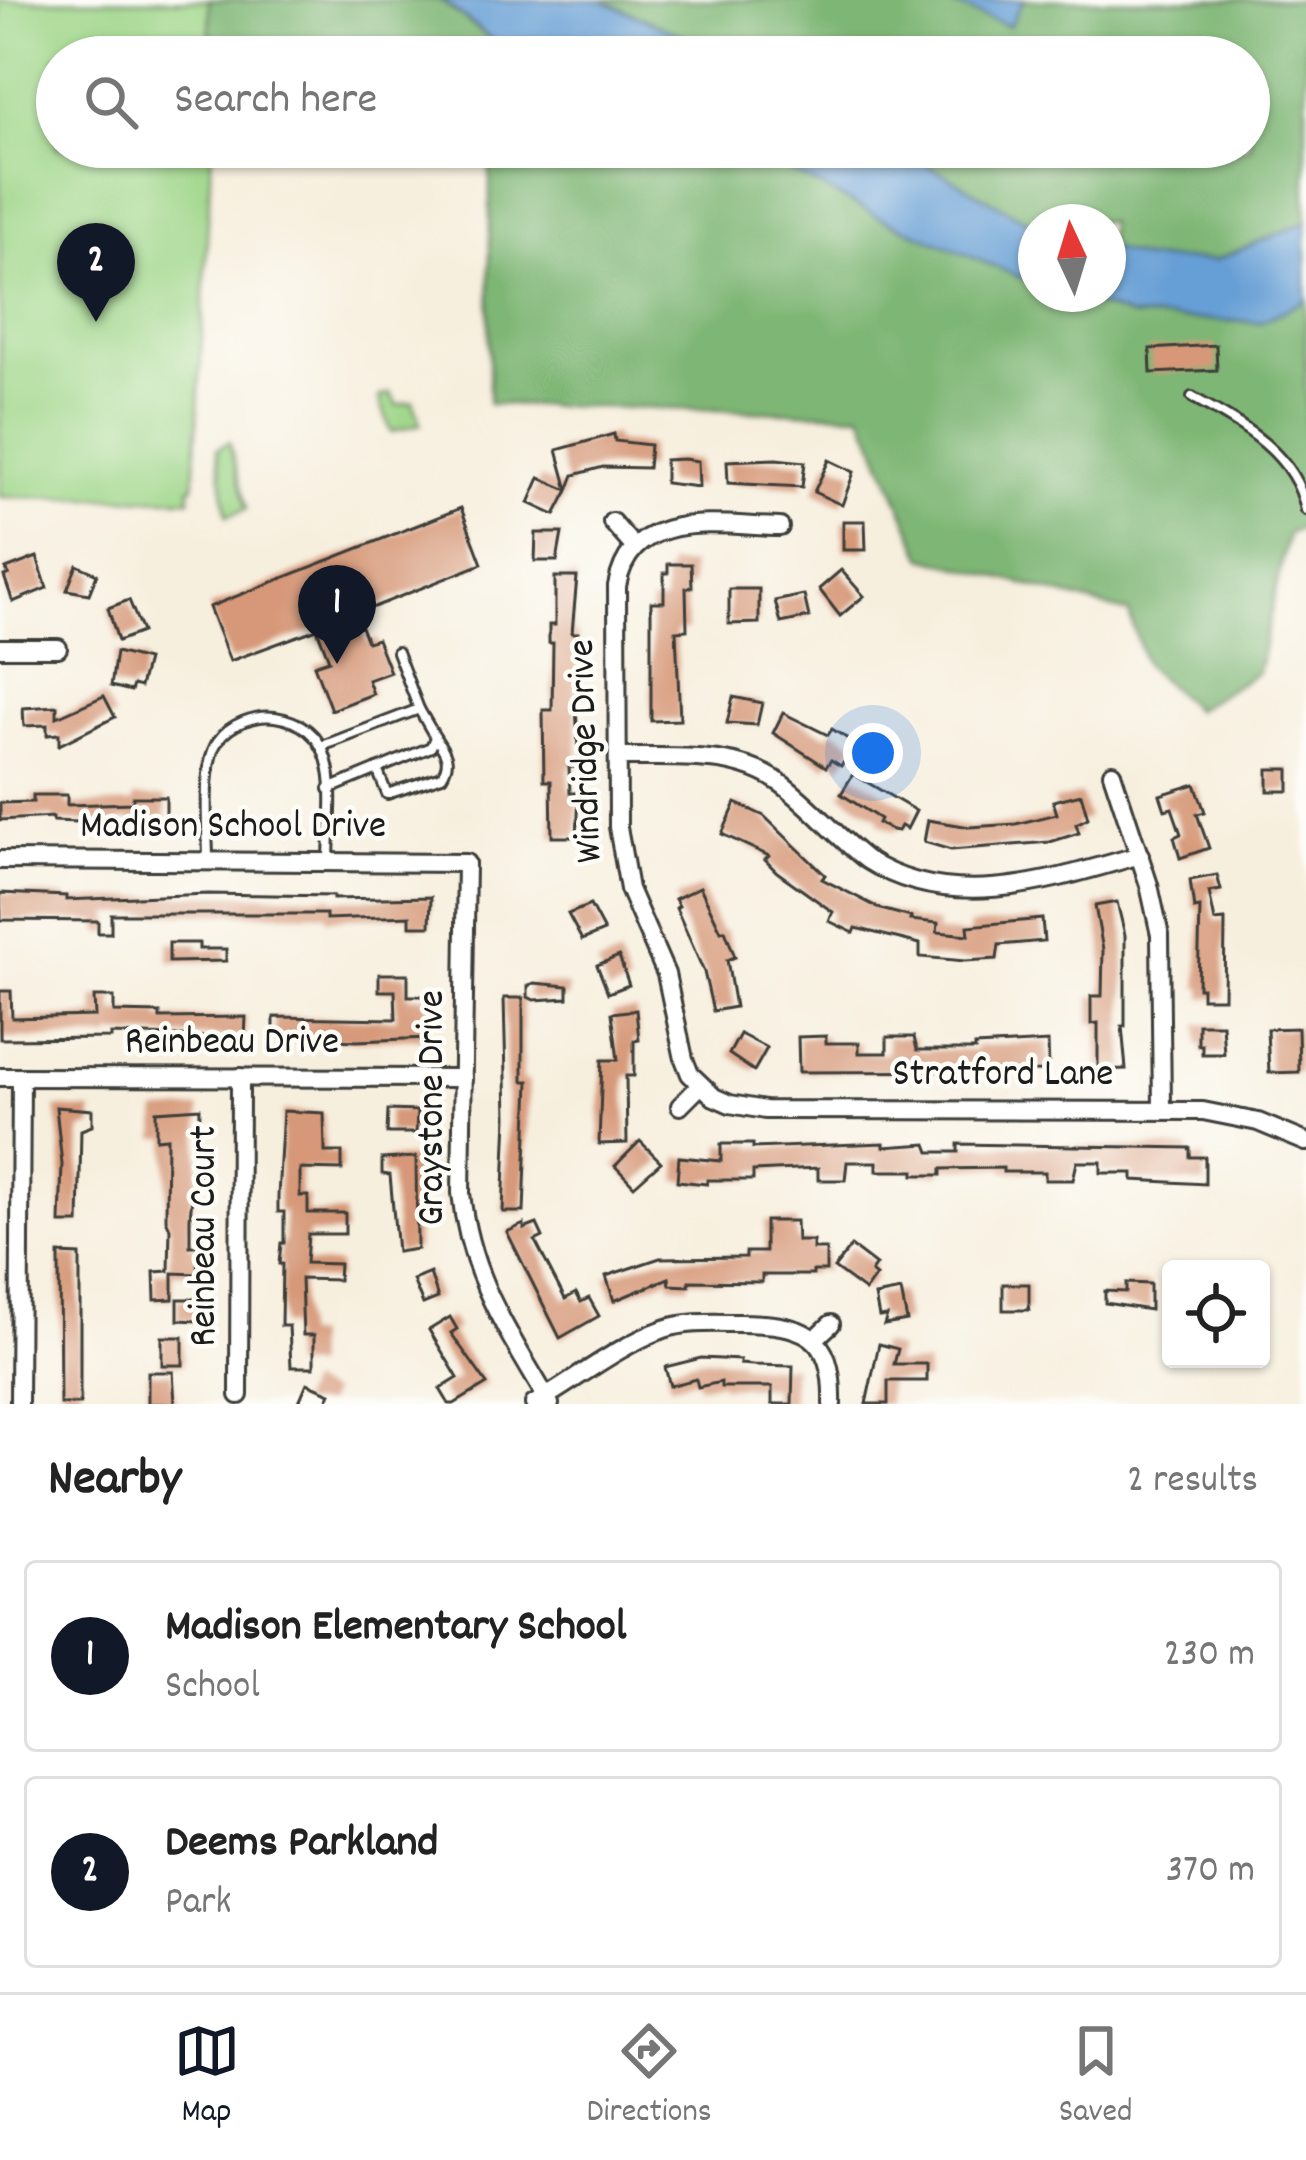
<!DOCTYPE html>
<style>
body{margin:0;font-family:Dekko,sans-serif;background:#f6f6f6;color:#222}
.controls{position:absolute;right:36px;bottom:36px;display:grid;overflow:hidden;border-radius:12px;box-shadow:0 3px 9px #0004}
.controls button{width:108px;height:108px;display:grid;place-items:center;padding:0;border:0;border-bottom:3px solid #e0e0e0;background:#fff;color:#222;font:60px sans-serif}
.compass{position:absolute;left:1018px;top:204px;width:108px;height:108px;border-radius:50%;background:#fff;box-shadow:0 3px 9px #0004;rotate:356deg}
.you{position:absolute;left:873px;top:753px;width:42px;height:42px;margin:-30px;border:9px solid #fff;border-radius:50%;background:#1a73e8;box-shadow:0 0 0 18px #1a73e833}
.badge{display:grid;place-items:center;width:78px;height:78px;border-radius:50%;background:#111827;color:#fff;font-size:39px;font-weight:700}
.pin{position:absolute;translate:-50% -99px;filter:drop-shadow(0 3px 6px #0008)}
.pin::after{content:'';position:absolute;top:63px;width:42px;height:36px;background:inherit;clip-path:polygon(0 0,100% 0,50% 100%)}
.list{margin:0;padding:0;list-style:none}
h2{display:flex;justify-content:space-between;align-items:center;height:156px;margin:0;padding:0 48px;font-size:51px}
h2 small{font-size:39px;font-weight:400;color:#767676}
.list li{display:grid;grid-template-columns:78px 1fr auto;gap:36px;align-items:center;box-sizing:border-box;height:192px;margin:0 24px 24px;padding:0 24px;border:3px solid #e0e0e0;border-radius:12px}
.list b{display:block;font-size:45px;white-space:nowrap}
.list p{margin:0;font-size:39px;white-space:nowrap;color:#767676}
.list em{font-size:39px;font-style:normal;color:#767676}
.icon{flex:none;width:66px;height:66px;fill:none;stroke:currentColor;stroke-width:2;stroke-linecap:round;stroke-linejoin:round}
.map{position:relative;flex:none;width:1306px;height:1404px;overflow:hidden}
.search{position:absolute;background:#fff;box-shadow:0 3px 9px #0004;left:36px;right:36px;top:36px;height:132px;display:flex;align-items:center;gap:30px;box-sizing:border-box;padding:0 42px;border-radius:66px;color:#767676;font-size:45px}
.sheet{height:588px;background:#fff}
nav{display:flex;justify-content:space-around;align-items:center;box-sizing:border-box;height:168px;border-top:3px solid #e0e0e0;background:#fff;font-size:33px;color:#767676}
nav a{display:grid;justify-items:center;gap:6px}
nav .on{color:#111827}
.map>svg:first-child{display:block}
.green{fill:#9dd587;stroke:#5c7852;stroke-width:3}
.forest{fill:#7eb674;stroke:#4d6948;stroke-width:3}
.water{fill:#669fd5;stroke:#415e78;stroke-width:3}
.building{fill:#d69878}
.lines{fill:none;stroke-linecap:round;stroke-linejoin:round}
.service-casing{stroke:#3d3c39;stroke-width:14}
.minor-casing{stroke:#3d3c39;stroke-width:22}
.service{stroke:#fff;stroke-width:8}
.minor{stroke:#fff;stroke-width:16}
.labels{text-anchor:middle;dominant-baseline:central;stroke-width:9;stroke-linejoin:round;paint-order:stroke}
.street-label{font-size:39px;fill:#1c1c1c;stroke:#fdfcf7}
</style>
<div class="map">
<svg width="1306" height="1404" viewBox="0 0 1306 1404">
<rect width="100%" height="100%" fill="#fdfcf7"/>
<filter id="ink" filterUnits="userSpaceOnUse"><feTurbulence type="fractalNoise" baseFrequency=".00833" numOctaves="2"/><feDisplacementMap in="SourceGraphic" scale="24" xChannelSelector="R" yChannelSelector="G"/><feConvolveMatrix kernelMatrix="1 2 1 2 8 2 1 2 1" color-interpolation-filters="sRGB"/></filter>
<filter id="wash" filterUnits="userSpaceOnUse"><feTurbulence type="fractalNoise" baseFrequency=".004" numOctaves="4" result="noise"/><feDisplacementMap in="SourceGraphic" scale="48" xChannelSelector="R" yChannelSelector="G"/><feGaussianBlur stdDeviation="2.7" result="paint"/><feColorMatrix in="noise" values="0 0 0 0 0 0 0 0 0 0 0 0 0 0 0 0 0 1.4 0 .05"/><feComposite in="paint" operator="in"/></filter>
<g filter="url(#wash)">
<rect width="100%" height="100%" fill="#f7efde"/>
<g class="green">
<path d="M0,0H209L211,57H57V147H212L194,487H190V499L0,497Z"/>
<path d="M390,393L397,405L413,402L421,424L391,432L379,397Z"/>
<path d="M229,442L247,509L227,516L217,449Z"/>
</g>
<g class="forest">
<path d="M209,0H439L504,50L522,57H211Z"/>
<path d="M601,0H940L1009,26L1024,0H1306V222L1216,260L1145,259L1108,248V222H1036V226L895,147H1249V57H732Z"/>
<path d="M490,147H743L889,222L1036,284V294H1065L1132,317L1260,322L1306,300V526L1288,534L1258,672L1195,710L1145,665L1129,613L923,557L862,414L489,404Z"/>
</g>
<g class="water">
<path d="M441,0H601L732,57H525L507,51Z"/>
<path d="M940,0H1024L1009,26Z"/>
<path d="M743,147H895L1036,226V284L889,222Z"/>
<path d="M1306,222V300L1260,322L1131,317L1065,294H1108V248L1145,259L1216,260Z"/>
</g>
<g id="blocks">
<g class="building">
<path d="M1216,345L1217,370L1151,373L1150,349Z"/>
<path d="M614,434L615,441L650,445L648,468L603,467L574,475L568,490L557,450Z"/>
<path d="M684,459L698,461L699,487L665,483V460Z"/>
<path d="M776,459L805,462L802,487L728,483L727,461Z"/>
<path d="M829,460L854,472L842,505L814,492Z"/>
<path d="M540,478L568,490L555,515L529,503Z"/>
<path d="M461,508L482,564L356,614L367,642L377,639L390,672L368,680L373,694L331,710L314,665L329,660L317,629L230,661L209,607Z"/>
<path d="M843,521H865L866,550H843Z"/>
<path d="M536,533H562L557,561H535Z"/>
<path d="M37,557L47,588L13,602L4,576L9,574L6,569Z"/>
<path d="M668,564H691L692,587L686,588L687,630L676,631L680,720L651,721V602H664V573H668Z"/>
<path d="M77,565L97,574L89,594L67,590Z"/>
<path d="M841,570L864,596L840,616L819,589Z"/>
<path d="M555,577H577L572,633H578V683H575L579,767H569L570,793H579L577,837H552L551,781H544L543,710H552L553,643H549V625H555Z"/>
<path d="M729,589H759V623L729,624Z"/>
<path d="M804,595L809,617L781,623L775,601Z"/>
<path d="M129,600L142,632L118,641L108,608Z"/>
<path d="M116,652L147,660L140,687L133,685L131,691L111,686Z"/>
<path d="M104,696L115,717L59,745V734L47,735V725L24,726L23,708L57,706V717Z"/>
<path d="M733,697L762,703L757,725L727,723Z"/>
<path d="M783,713L828,735L832,729L856,744L841,766L831,760L826,767L773,733Z"/>
<rect x="1268" y="769" width="21" height="22"/>
<path d="M853,774L916,811L907,829L901,826L898,831L892,830L878,823L880,819L841,794Z"/>
<path d="M1195,784L1205,812L1197,814L1209,848L1180,858L1174,837L1181,834L1172,808L1165,810L1160,795Z"/>
<path d="M1081,794L1088,818L1076,824L1079,833L1050,842L951,850L924,842L928,820L970,827L1016,824L1057,814L1053,801Z"/>
<path d="M33,795H67V805L133,803V797H166V822L121,820V824L106,823L53,821V817L0,820V803L33,802Z"/>
<path d="M736,803L764,816L825,875L822,879L881,909L911,917L910,920L938,923L937,932L969,935L968,926L1042,919L1044,941L999,945L997,959L965,961L920,957V944L856,928L854,933L829,921L833,912L777,872L765,860L769,856L722,834Z"/>
<path d="M1217,875L1221,890L1209,892L1215,921L1225,920L1224,998H1202V988H1198L1200,908L1194,909L1190,880Z"/>
<path d="M700,887L721,931L725,930L735,957L727,960L735,1007L713,1011L704,972L676,908L679,906L675,899Z"/>
<path d="M0,893L66,896V900L208,894L333,896V899L431,897L430,926H410V916L326,919V914H111V933H98V921L1,920Z"/>
<path d="M1117,902L1125,935V1026H1122L1126,1069L1098,1070V1023L1091,1024V996H1102L1103,950L1095,906Z"/>
<path d="M590,905L604,931L582,940L568,914Z"/>
<path d="M169,943H199V949H226V961L169,962Z"/>
<path d="M619,956L629,985L608,993L597,965Z"/>
<path d="M379,974H408V996H428V1038L357,1041L274,1037V1017L396,1019L395,991H379Z"/>
<path d="M534,983L568,986V998L534,1000L528,997V986Z"/>
<path d="M0,991H11L12,1018L95,1016L94,997H114V1012L160,1013V1018L246,1017L245,1038L111,1034V1038L0,1039Z"/>
<path d="M504,998H523V1081H529L524,1212H503L507,1117Z"/>
<path d="M636,1010L639,1040L634,1041V1076H626L627,1143L599,1144L602,1060H618L612,1013Z"/>
<path d="M1198,1024H1222L1224,1054H1202V1045H1198Z"/>
<path d="M1298,1028L1299,1072L1269,1073L1267,1029Z"/>
<path d="M740,1034L767,1048L754,1071L729,1054Z"/>
<path d="M826,1036V1043H859V1053H887V1037H914L917,1050H975V1046L1048,1042L1049,1071L799,1072L798,1037Z"/>
<path d="M56,1107L92,1110V1126L81,1130L79,1223H60L62,1164Z"/>
<path d="M200,1108L198,1185H193L190,1218V1246H198L197,1274L173,1273V1299L155,1300L154,1272L169,1271L170,1228L166,1219L167,1138L156,1139V1111Z"/>
<path d="M388,1110L417,1111L416,1133H387Z"/>
<path d="M283,1111L324,1113L325,1152H342V1170L300,1169V1196H308V1213H345V1234H308L306,1263L339,1264L338,1280L301,1279L303,1335H314V1367H291L289,1326H281L282,1264H279L281,1243H284V1212H278V1196Z"/>
<path d="M640,1141L661,1162L634,1186L615,1166Z"/>
<path d="M884,1143V1147L927,1144L930,1152H958V1144L1190,1148V1157H1205V1184L1133,1180V1173H1101V1162H1077L1073,1180H1045V1172H1003V1168L941,1169V1175H914V1171H877V1162H847L845,1180H818V1168L753,1171V1180H707V1184L677,1181L679,1157L721,1161V1144H753V1148Z"/>
<path d="M416,1157L417,1249L397,1252L390,1175L382,1174V1159Z"/>
<path d="M765,1221H796L797,1241H813V1249H826V1271H813V1275H762V1282L689,1281V1286L670,1285L669,1278L614,1301L606,1276L660,1258L746,1257V1252H765Z"/>
<path d="M524,1224V1229L537,1224L543,1237L535,1241L565,1299L576,1293L581,1302L589,1298L599,1316L560,1338L507,1232Z"/>
<path d="M851,1246L876,1265L871,1272L876,1276L865,1291L834,1268Z"/>
<path d="M59,1254L80,1255V1404H60Z"/>
<path d="M430,1273L438,1298L423,1304L413,1280Z"/>
<path d="M1126,1283L1150,1284V1310L1105,1303V1291L1126,1292Z"/>
<rect x="1003" y="1284" width="26" height="26"/>
<path d="M901,1291L907,1321L884,1325L887,1316L879,1317L875,1296Z"/>
<path d="M178,1299H199V1321L178,1320Z"/>
<path d="M450,1317L457,1329L451,1333L487,1384L454,1404H449L440,1389L458,1378L429,1330Z"/>
<rect x="162" y="1337" width="21" height="28"/>
<path d="M879,1344L898,1349L894,1364H927V1381H888V1404H866Z"/>
<path d="M701,1358L740,1360V1364L753,1365L793,1366L792,1404H772V1387H721V1382L698,1387L696,1379L670,1386L665,1367Z"/>
<path d="M148,1372H173L175,1404H148Z"/>
<path d="M307,1383L331,1393L326,1404H298Z"/>
</g>
</g>
</g>
<g filter="url(#ink)">
<use href="#blocks" fill-opacity="0" stroke="#3d3c39" stroke-width="3"/>
<g class="lines">
<defs>
<g id="service">
<path d="M1192,397C1239,423 1295,452 1306,510"/>
<path d="M322,746L419,709L397,652"/>
<path d="M377,769L387,794L442,776C452,760 445,752 435,737"/>
<path d="M329,789L431,747L435,737L419,709"/>
<path d="M208,860C208,831 201,764 218,741C229,724 256,714 275,717C348,728 329,806 329,862"/>
</g>
<g id="minor">
<path d="M612,522L634,547"/>
<path d="M780,527C719,526 631,507 617,586L618,827L629,889L666,974L684,1059L690,1074L714,1097L730,1104L765,1110L1203,1111L1258,1122L1306,1142"/>
<path d="M0,648H58"/>
<path d="M618,757C672,758 737,750 783,785C813,808 837,837 867,860C951,914 1053,880 1140,855"/>
<path d="M1112,773L1149,885L1160,935L1162,1108"/>
<path d="M0,860L466,863L461,1193C470,1279 508,1331 550,1404"/>
<path d="M0,1077L463,1078"/>
<path d="M680,1106L700,1086"/>
<path d="M815,1339L831,1324"/>
<path d="M239,1395L240,1077"/>
<path d="M19,1404L21,1077"/>
<path d="M534,1404C576,1380 619,1345 664,1329C688,1321 714,1323 738,1323C802,1324 834,1331 832,1404"/>
</g>
</defs>
<use href="#service" class="service-casing"/>
<use href="#minor" class="minor-casing"/>
<use href="#service" class="service"/>
<use href="#minor" class="minor"/>
</g>
</g>
<g class="labels">
<g class="street-label">
<text transform="translate(588 751) rotate(-92)">Windridge Drive</text>
<text x="233" y="828">Madison School Drive</text>
<text x="232" y="1044">Reinbeau Drive</text>
<text x="1003" y="1076">Stratford Lane</text>
<text transform="translate(434 1108) rotate(-90)">Graystone Drive</text>
<text transform="translate(206 1236) rotate(-90)">Reinbeau Court</text>
</g>
</g>
</svg>
<div class="controls">
<button><svg class="icon" aria-label="locate" viewBox="0 0 24 24"><circle cx="12" cy="12" r="6"/><path d="M12 2v4M12 18v4M2 12h4M18 12h4"/></svg></button>
</div>
<svg class="compass" viewBox="-18 -18 36 36"><path d="M0-13l5 13h-10z" fill="#e53935"/><path d="M0 13l5-13h-10z" fill="#767676"/></svg>
<div class="you"></div>
<div class="pin badge" style="left:337px;top:664px">1</div>
<div class="pin badge" style="left:96px;top:322px">2</div>
<div class="search"><svg class="icon" aria-label="search" viewBox="0 0 24 24"><circle cx="10" cy="10" r="6"/><path d="M15 15l6 6"/></svg>Search here</div>
</div>
<section class="sheet">
<h2>Nearby<small>2 results</small></h2>
<ul class="list">
<li><span class="badge">1</span><div><b>Madison Elementary School</b><p>School</p></div><em>230 m</em></li>
<li><span class="badge">2</span><div><b>Deems Parkland</b><p>Park</p></div><em>370 m</em></li>
</ul>
</section>
<nav>
<a class="on"><svg class="icon" aria-label="map" viewBox="0 0 24 24"><path d="M3 6l6-2 6 2 6-2v14l-6 2-6-2-6 2zM9 4v14M15 6v14"/></svg>Map</a>
<a><svg class="icon" aria-label="directions" viewBox="0 0 24 24"><path d="M12 3l9 9-9 9-9-9zM9 14v-3h6M13 9l2 2-2 2"/></svg>Directions</a>
<a><svg class="icon" aria-label="saved" viewBox="0 0 24 24"><path d="M7 4h10v16l-5-4-5 4z"/></svg>Saved</a>
</nav>
